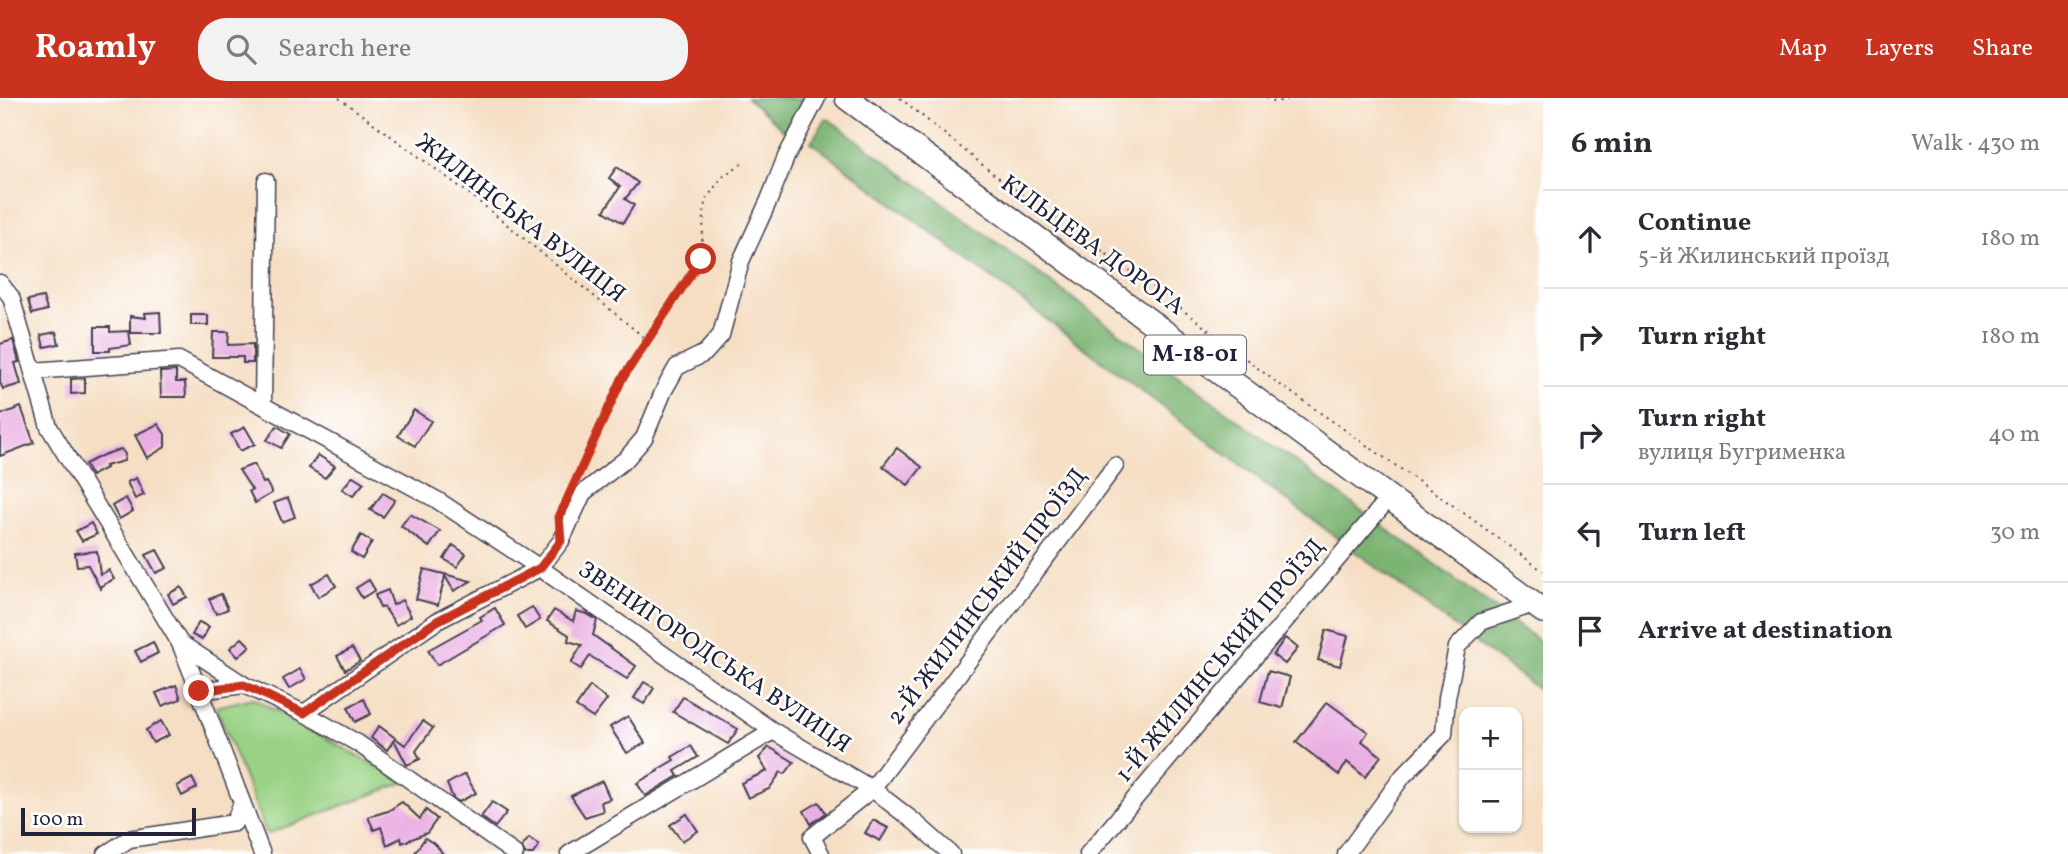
<!DOCTYPE html>
<meta charset="utf-8">
<style>
body{margin:0;font-family:Vollkorn,serif;background:#f2f2f3;color:#2b2b33}
.controls{position:absolute;right:21px;bottom:21px;display:grid;overflow:hidden;border-radius:14px;box-shadow:0 2px 5px #0004}
.controls button{width:63px;height:63px;display:grid;place-items:center;padding:0;border:0;border-bottom:2px solid #e1e1e2;background:#fff;color:#2b2b33;font:35px sans-serif}
.scale{position:absolute;left:21px;bottom:18px;width:175px;box-sizing:border-box;padding-left:7px;border:4px solid #22223b;border-top:0;font-size:19px;line-height:24px;white-space:nowrap;color:#22223b;-webkit-text-stroke:5px #fff;paint-order:stroke}
.stop{position:absolute;width:21px;height:21px;margin:-16px;border:5px solid #c8321e;border-radius:50%;background:#fff}
.stop.end{background:#c8321e;border-color:#fff;box-shadow:0 2px 7px #0008}
.list{margin:0;padding:0;list-style:none}
h2{display:flex;justify-content:space-between;align-items:center;height:91px;margin:0;padding:0 28px;font-size:30px}
h2 small{font-size:23px;font-weight:400;color:#7c7c81}
.list li{display:grid;grid-template-columns:46px 1fr auto;gap:21px;align-items:center;box-sizing:border-box;height:98px;padding:0 28px;border-top:2px solid #e1e1e2}
.list b{display:block;font-size:26px;white-space:nowrap}
.list p{margin:0;font-size:23px;white-space:nowrap;color:#7c7c81}
.list em{font-size:23px;font-style:normal;color:#7c7c81}
.icon{flex:none;width:38px;height:38px;fill:none;stroke:currentColor;stroke-width:2;stroke-linecap:round;stroke-linejoin:round}
.map{position:relative;flex:none;width:1543px;height:756px;overflow:hidden}
header{display:flex;align-items:center;gap:42px;box-sizing:border-box;height:98px;padding:0 35px;background:#c8321e;color:#fff}
header strong{font-size:33px}
nav{display:flex;gap:38px;margin-inline-start:auto;font-size:24px}
.search{width:490px;height:63px;background:#f2f2f3;display:flex;align-items:center;gap:18px;box-sizing:border-box;padding:0 24px;border-radius:28px;color:#7c7c81;font-size:26px}
main{display:flex}
aside{flex:1;background:#fff}
.map>svg:first-child{display:block}
.green{fill:#9ad285;stroke:#5e7a60;stroke-width:2}
.forest{fill:#7bb472;stroke:#4e6b56;stroke-width:2}
.building{fill:#e9ade2}
.lines{fill:none;stroke-linecap:round;stroke-linejoin:round}
.minor-casing{stroke:#423e4f;stroke-width:19}
.highway-casing{stroke:#423e4f;stroke-width:26}
.path{stroke:#423e4f;stroke-width:2;stroke-dasharray:2 5;stroke-linecap:butt}
.minor{stroke:#fff;stroke-width:16}
.highway{stroke:#fff;stroke-width:23}
.route{stroke:#c8321e;stroke-width:9}
.labels{text-anchor:middle;dominant-baseline:central;stroke-width:5;stroke-linejoin:round;paint-order:stroke}
.shield{fill:#fff;stroke:#646476;stroke-width:2}
.shield-label{font-size:23px;font-weight:bold;fill:#22223b}
.street-label{font-size:24px;fill:#22223b;stroke:#fff}
</style>
<header>
<strong>Roamly</strong>
<div class="search"><svg class="icon" aria-label="search" viewBox="0 0 24 24"><circle cx="10" cy="10" r="6"/><path d="M15 15l6 6"/></svg>Search here</div>
<nav><a>Map</a><a>Layers</a><a>Share</a></nav>
</header>
<main>
<div class="map">
<svg width="1543" height="756" viewBox="0 0 1543 756">
<rect width="100%" height="100%" fill="#fff"/>
<filter id="ink" filterUnits="userSpaceOnUse"><feTurbulence type="fractalNoise" baseFrequency=".0143" numOctaves="2"/><feDisplacementMap in="SourceGraphic" scale="14" xChannelSelector="R" yChannelSelector="G"/><feConvolveMatrix kernelMatrix="1 2 1 2 8 2 1 2 1" color-interpolation-filters="sRGB"/></filter>
<filter id="wash" filterUnits="userSpaceOnUse"><feTurbulence type="fractalNoise" baseFrequency=".00686" numOctaves="4" result="noise"/><feDisplacementMap in="SourceGraphic" scale="28" xChannelSelector="R" yChannelSelector="G"/><feGaussianBlur stdDeviation="1.57" result="paint"/><feColorMatrix in="noise" values="0 0 0 0 0 0 0 0 0 0 0 0 0 0 0 0 0 1.4 0 .05"/><feComposite in="paint" operator="in"/></filter>
<g filter="url(#wash)">
<rect width="100%" height="100%" fill="#f5dec3"/>
<path class="green" d="M253,600L405,684L267,736L216,609Z"/>
<g class="forest">
<path d="M747,0H801L805,6L784,33Z"/>
<path d="M827,20L1543,546V595L811,44Z"/>
</g>
<g id="blocks">
<g class="building">
<path d="M617,69L638,85L625,101L634,107L623,125L604,113L620,89L609,80Z"/>
<path d="M43,199L47,212L32,216L28,202Z"/>
<path d="M160,214L161,235H130V218L146,220L145,215Z"/>
<rect x="191" y="217" width="17" height="10"/>
<path d="M95,229H110V234L129,233L131,247L110,250V253H95Z"/>
<path d="M56,234L59,246L44,249L41,237Z"/>
<path d="M213,234H229L228,247L253,246V265H243V259H212Z"/>
<path d="M13,242L19,264L15,265L21,286L3,291L0,285V246Z"/>
<path d="M176,273V284H185L186,299H161L160,274Z"/>
<path d="M85,280V295L71,296V281Z"/>
<path d="M21,309L34,345L0,358V317Z"/>
<path d="M414,312L431,323L415,348L398,338Z"/>
<path d="M158,326L165,336V349L147,360L135,337Z"/>
<path d="M277,328L290,336L281,350L267,342Z"/>
<path d="M245,329L255,346L240,353L231,336Z"/>
<path d="M897,350L922,369L908,387L883,368Z"/>
<path d="M121,351L125,356L124,363L105,368L106,370L91,378L85,366L103,357Z"/>
<path d="M318,357L335,368L325,380L309,370Z"/>
<path d="M254,366L263,385L266,384L272,395L255,405L249,393L252,392L239,372Z"/>
<path d="M353,378L364,385L353,398L342,391Z"/>
<path d="M136,380L144,397L135,401L127,384Z"/>
<path d="M383,395L395,402L383,419L370,412Z"/>
<path d="M126,400L133,413L119,421L112,408Z"/>
<path d="M288,400L295,419L282,424L274,405Z"/>
<path d="M410,416L440,433L429,449L401,428Z"/>
<path d="M91,425L97,436L82,443L76,433Z"/>
<path d="M361,437L372,444L362,461L351,454Z"/>
<path d="M453,447L466,456L457,469L444,461Z"/>
<path d="M157,452L167,470L156,475L146,457Z"/>
<path d="M97,453L100,477L109,472L114,481L101,488V492L88,467L77,468L75,455Z"/>
<path d="M424,471L444,476L471,483L454,493L445,478L438,507L416,501Z"/>
<path d="M329,476L336,488L318,499L311,486Z"/>
<path d="M369,482L375,492L362,500L356,490Z"/>
<path d="M181,489L187,499L173,506L168,496Z"/>
<path d="M388,492L393,507L402,502L411,518L396,527L384,509L380,510L375,497Z"/>
<path d="M221,496L228,511L216,516L209,501Z"/>
<path d="M532,509L540,522L525,531L517,518Z"/>
<path d="M495,510L505,527L437,567L428,552L482,522L480,519Z"/>
<path d="M554,512L573,523L576,513L587,516L597,522L593,537L636,568L627,581L590,558L581,571L571,565L582,547L568,543L569,537L547,523Z"/>
<path d="M199,524L209,529L202,542L192,537Z"/>
<path d="M1326,532L1348,538L1340,568L1318,562Z"/>
<path d="M242,540L250,548L238,559L230,550Z"/>
<path d="M1285,540L1298,550L1285,566L1273,557Z"/>
<path d="M153,544L158,555L141,564L135,553Z"/>
<path d="M352,550L360,563L345,572L337,558Z"/>
<path d="M300,571L306,581L289,591L283,581Z"/>
<path d="M1268,573L1290,579L1282,610L1260,604Z"/>
<path d="M644,584L654,590L644,606L634,600Z"/>
<path d="M176,587L181,601L162,608L156,595Z"/>
<path d="M590,588L607,602L593,620L576,609Z"/>
<path d="M683,599L738,631L728,646L673,614Z"/>
<path d="M364,601L371,616L355,624L348,609Z"/>
<path d="M1327,604L1368,634L1362,643L1381,658L1365,679L1347,664L1339,677L1296,644Z"/>
<path d="M628,618L645,645L627,655L610,629Z"/>
<path d="M161,623L169,637L153,645L146,632Z"/>
<path d="M423,623L433,630L416,653L420,661L407,667L394,642L387,652L371,640L379,628L405,647Z"/>
<path d="M691,648L698,659L675,673L678,678L645,698L637,685L658,673L657,672L674,662L672,659Z"/>
<path d="M769,649L794,664L785,676L781,674L769,691L748,700L741,685L767,673L759,660Z"/>
<path d="M465,676L476,695L459,704L453,700L447,686Z"/>
<path d="M192,680L197,690L182,698L177,688Z"/>
<path d="M602,683L610,701L601,704L603,713L585,719L571,698Z"/>
<path d="M402,704L420,721L426,712L437,721L427,735L402,745L401,740L387,747L381,729L374,732L368,719L388,713Z"/>
<path d="M492,704L507,714L495,729L481,719Z"/>
<path d="M819,704L826,715L811,726L804,713Z"/>
<path d="M687,716L698,733L682,743L670,727Z"/>
<path d="M873,722L888,730L880,743L865,735Z"/>
<path d="M425,740L436,747L443,756H414Z"/>
<path d="M529,740L539,747L533,756H525L522,749Z"/>
</g>
</g>
</g>
<g filter="url(#ink)">
<use href="#blocks" fill-opacity="0" stroke="#423e4f" stroke-width="2"/>
<g class="lines">
<defs>
<g id="minor">
<path d="M0,185L11,199L49,329L180,545L244,587L304,615L359,646L515,756"/>
<path d="M33,273L179,262L437,402L540,470L773,633L872,691L916,725L951,756"/>
<path d="M263,307L266,83"/>
<path d="M180,545L199,593L244,587"/>
<path d="M199,593L262,756"/>
<path d="M304,615L437,523L540,470L561,443L583,395L626,361L644,340L664,292L677,269L705,255L721,237L741,163L769,102L786,59L817,0"/>
<path d="M106,756L129,741L234,725L242,705"/>
<path d="M569,756L773,633"/>
<path d="M821,756L812,739L872,691L1115,368"/>
<path d="M1088,756L1389,400"/>
<path d="M1346,756L1403,678L1444,636L1447,600L1457,549L1481,524L1534,506"/>
</g>
<path id="highway" d="M847,0L1543,513"/>
</defs>
<use href="#minor" class="minor-casing"/>
<use href="#highway" class="highway-casing"/>
<g class="path">
<path d="M339,0L471,97L646,241"/>
<path d="M900,0L995,77L1149,186L1272,281L1465,416L1543,473"/>
<path d="M1266,0L1275,4L1295,0"/>
<path d="M576,382L622,281L701,161L705,103L722,79L744,64"/>
</g>
<use href="#minor" class="minor"/>
<use href="#highway" class="highway"/>
</g>
</g>
<g class="lines" filter="url(#ink)">
<path class="route" d="M199,593L244,587L304,615L437,523L540,470L561,443L559,419L622,281L701,161"/>
</g>
<g class="labels">
<rect class="shield" x="1144" y="237.5" width="102" height="39" rx="5"/>
<g class="shield-label">
<text x="1195" y="257">М-18-01</text>
</g>
<g class="street-label">
<text transform="translate(520 121) rotate(38)">ЖИЛИНСЬКА ВУЛИЦЯ</text>
<text transform="translate(1092 148) rotate(36)">КІЛЬЦЕВА ДОРОГА</text>
<text transform="translate(988 499) rotate(-53)">2-Й ЖИЛИНСЬКИЙ ПРОЇЗД</text>
<text transform="translate(714 560) rotate(34)">ЗВЕНИГОРОДСЬКА ВУЛИЦЯ</text>
<text transform="translate(1221 563) rotate(-50)">1-Й ЖИЛИНСЬКИЙ ПРОЇЗД</text>
</g>
</g>
</svg>
<div class="controls">
<button>+</button>
<button>−</button>
</div>
<div class="scale">100 m</div>
<div class="stop" style="left:701px;top:161px"></div>
<div class="stop end" style="left:199px;top:593px"></div>
</div>
<aside>
<h2>6 min<small>Walk · 430 m</small></h2>
<ul class="list">
<li><svg class="icon" aria-label="ahead" viewBox="0 0 24 24"><path d="M12 20V5M6 11l6-6 6 6"/></svg><div><b>Continue</b><p>5-й Жилинський проїзд</p></div><em>180 m</em></li>
<li><svg class="icon" aria-label="right" viewBox="0 0 24 24"><path d="M7 20v-9h11M14 6l5 5-5 5"/></svg><div><b>Turn right</b></div><em>180 m</em></li>
<li><svg class="icon" aria-label="right" viewBox="0 0 24 24"><path d="M7 20v-9h11M14 6l5 5-5 5"/></svg><div><b>Turn right</b><p>вулиця Бугрименка</p></div><em>40 m</em></li>
<li><svg class="icon" aria-label="left" viewBox="0 0 24 24"><path d="M17 20v-9H6M10 6l-5 5 5 5"/></svg><div><b>Turn left</b></div><em>30 m</em></li>
<li><svg class="icon" aria-label="arrive" viewBox="0 0 24 24"><path d="M6 21V4h12l-3 4 3 4H6"/></svg><div><b>Arrive at destination</b></div></li>
</ul>
</aside>
</main>
